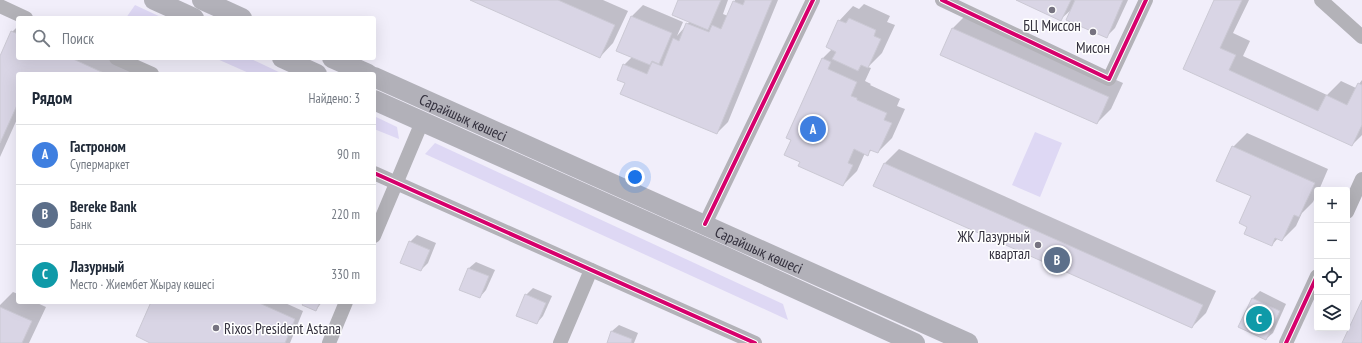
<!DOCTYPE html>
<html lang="ru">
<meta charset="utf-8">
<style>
body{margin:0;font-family:"PT Sans Narrow",sans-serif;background:#f2f2f3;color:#1f2937}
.controls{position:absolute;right:12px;bottom:12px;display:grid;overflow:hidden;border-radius:4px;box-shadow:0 4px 16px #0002}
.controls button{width:36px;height:36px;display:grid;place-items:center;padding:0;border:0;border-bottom:1px solid #e0e1e3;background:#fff;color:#1f2937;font:20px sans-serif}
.you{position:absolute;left:635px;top:177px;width:14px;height:14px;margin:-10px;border:3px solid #fff;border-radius:50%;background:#1a73e8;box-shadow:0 0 0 6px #1a73e833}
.badge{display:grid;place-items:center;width:26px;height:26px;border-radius:50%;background:#1a73e8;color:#fff;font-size:13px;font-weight:700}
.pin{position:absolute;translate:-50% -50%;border:2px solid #fff;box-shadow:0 1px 4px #0006}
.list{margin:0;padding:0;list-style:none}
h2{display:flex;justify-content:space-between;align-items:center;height:52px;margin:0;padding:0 16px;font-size:17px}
h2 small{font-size:13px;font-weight:400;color:#747a83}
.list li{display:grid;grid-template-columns:26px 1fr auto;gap:12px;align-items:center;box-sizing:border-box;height:60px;padding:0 16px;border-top:1px solid #e0e1e3}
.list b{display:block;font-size:15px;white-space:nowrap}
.list p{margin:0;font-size:13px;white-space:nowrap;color:#747a83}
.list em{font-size:13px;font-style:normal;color:#747a83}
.icon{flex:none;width:22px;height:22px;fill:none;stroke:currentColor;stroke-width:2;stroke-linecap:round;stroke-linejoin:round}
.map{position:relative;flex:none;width:1362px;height:343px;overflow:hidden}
.search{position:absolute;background:#fff;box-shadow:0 4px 16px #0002;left:16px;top:16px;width:360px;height:44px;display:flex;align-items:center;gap:10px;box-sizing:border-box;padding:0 14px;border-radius:4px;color:#747a83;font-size:15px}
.panel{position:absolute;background:#fff;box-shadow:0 4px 16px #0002;left:16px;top:72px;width:360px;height:232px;border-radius:4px}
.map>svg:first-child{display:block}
.green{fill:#ded8f4}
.shadow{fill:#0003}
.building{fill:#d9d5e5;stroke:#cbc9d4}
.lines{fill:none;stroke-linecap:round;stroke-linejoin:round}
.minor{stroke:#b3b2b8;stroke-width:14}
.secondary{stroke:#b2b1b9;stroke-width:20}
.cycleway-casing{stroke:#fff;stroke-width:6}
.cycleway{stroke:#d6006c;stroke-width:4}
.poi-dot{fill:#767380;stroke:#fff;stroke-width:1.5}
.labels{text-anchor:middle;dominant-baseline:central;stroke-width:3;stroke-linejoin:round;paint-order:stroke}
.poi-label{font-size:15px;fill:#34313e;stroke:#fff}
.street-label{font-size:15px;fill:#34313e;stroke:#fff}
</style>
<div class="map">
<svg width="1362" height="343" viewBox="0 0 1362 343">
<rect width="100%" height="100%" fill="#f1eefa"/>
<g class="green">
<path d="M135,5L163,18H126Z"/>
<path d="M215,58H249L283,74H251Z"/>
<path d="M374,116L397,127L399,139L374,129Z"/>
<path d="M1035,132L1062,143L1040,197L1012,185Z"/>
<path d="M435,143L783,304L788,320L425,154Z"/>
</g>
<g class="shadow">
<path d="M472,0H603L628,11L613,43L600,57Z"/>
<path d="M679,0H728L723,14L728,16L735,0H778L728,122L717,133L626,82L624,65L632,57V16L643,5L683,22L677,36L690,21Z"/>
<path d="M1019,0H1128L1115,28L1106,37L1072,9L1061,19Z"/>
<path d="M1216,0H1249L1233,33L1250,41L1243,56L1327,95L1341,81L1356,88L1362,80V135L1352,145L1184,68Z"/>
<path d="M864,4L890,16L887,22L895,25L882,53L868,67L871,68L865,81L871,84L870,85L900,99L897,106L905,109L892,138L878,152L872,150L867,154L865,153L857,171L843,185L801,162L792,139L823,58L832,49L839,21L853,6L859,9Z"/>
<path d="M967,14L1123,83L1111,109L1097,123L942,55L953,28Z"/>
<path d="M18,26V58H113L148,74H18V117L0,157V58L12,32Z"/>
<path d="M1247,133L1328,169L1319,190H1317V193L1313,202L1302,213L1296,226L1282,240L1278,238L1272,245L1249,226L1252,196L1233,147Z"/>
<path d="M899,149L1216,291L1206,313L1192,327L875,185L885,163Z"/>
<path d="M417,235L436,243L428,263L421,270L410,242Z"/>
<path d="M476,262L495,270L486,290L480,297L469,268Z"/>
<path d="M533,288L552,296L543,316L537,323L526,295Z"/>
<path d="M1260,291L1286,304L1273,333L1266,339L1239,327L1253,298Z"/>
<path d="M13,292L18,294V302H35L46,307L29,343H0V305Z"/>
<path d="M152,302H283L303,311L290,343H152Z"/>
<path d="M305,302H322L316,310Z"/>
<path d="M619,325L638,333L634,343H608L612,331Z"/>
</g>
<g class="building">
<path d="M470,0H558L615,25L600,58Z"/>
<path d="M678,0H721L708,30L672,15Z"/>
<path d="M745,0H772L717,134L620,94L625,83L617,80L623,64L647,74L652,62L662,66L673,38L679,41L686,23L709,32L712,25L721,29L733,1L743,5Z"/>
<path d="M1016,0H1071L1061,21Z"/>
<path d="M1075,0H1123L1107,38L1066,20Z"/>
<path d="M1214,0H1242L1220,48L1236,55L1229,70L1318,111L1326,95L1347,105L1358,83L1362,85V125L1352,146L1183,69Z"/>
<path d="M631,16L672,33L659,64L652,61L650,65L616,51Z"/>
<path d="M849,18L876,30L874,36L881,39L868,68L861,65L858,71L832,59L836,52L826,47L838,20L846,23Z"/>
<path d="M952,28L1109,97L1097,124L940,55Z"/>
<path d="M11,31L18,34V58H71L106,74H18V103L0,143V56Z"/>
<path d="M822,58L831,62L828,69L857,82L851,96L857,98V100L887,113L884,120L892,123L878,153L870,150L868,156L854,149L848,163L853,165L843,186L798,166L800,162L784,155L791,140L786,138Z"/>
<path d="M1232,146L1315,183L1299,217L1294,215L1282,241L1275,238L1272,246L1244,234L1247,227L1239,223L1251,196L1216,181Z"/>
<path d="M884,163L1203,305L1192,328L873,186Z"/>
<path d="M409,241L430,250L421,271L400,263Z"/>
<path d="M468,268L489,276L480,298L459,290Z"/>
<path d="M525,294L546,303L537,324L516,316Z"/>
<path d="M1252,298L1280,311L1266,340L1238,327Z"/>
<path d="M1362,300V343H1342Z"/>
<path d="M151,302H257L295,319L285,343H150L136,336Z"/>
<path d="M304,302H320L316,311L302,305Z"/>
<path d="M0,307L32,321L22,343H0Z"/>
<path d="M611,331L632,339L631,343H607Z"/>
</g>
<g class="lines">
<g class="minor">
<path d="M942,0L1109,79L1146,0"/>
<path d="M1321,0L1362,37"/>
<path d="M0,6L26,18"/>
<path d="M116,58L152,74"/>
<path d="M374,173L755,343"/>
<path d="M1347,212L1362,179"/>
<path d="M705,224L813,0"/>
<path d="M374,236L422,122"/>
<path d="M329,343L346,302"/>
<path d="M560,343L591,270"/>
<path d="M1286,343L1317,276"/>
</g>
<g class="secondary">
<path d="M154,0L194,18"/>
<path d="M202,0L242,18"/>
<path d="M282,58L317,74"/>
<path d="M332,58L368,74"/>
<path id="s1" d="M374,77L968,343"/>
<path d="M374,100L728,258L915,343"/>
</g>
<defs>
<g id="cycleway">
<path d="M942,0L1109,79L1146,0"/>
<path d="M374,173L755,343"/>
<path d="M705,224L813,0"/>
<path d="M1286,343L1317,276"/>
</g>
</defs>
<use href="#cycleway" class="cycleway-casing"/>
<use href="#cycleway" class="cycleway"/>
</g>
<g class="poi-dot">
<circle cx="1052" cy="10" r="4"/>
<circle cx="1093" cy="32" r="4"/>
<circle cx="1038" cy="245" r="4"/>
<circle cx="216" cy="328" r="4"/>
</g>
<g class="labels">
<g class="poi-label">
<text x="1052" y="25">БЦ Миссон</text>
<text x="1093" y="47">Мисон</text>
<text x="1030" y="236" text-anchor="end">ЖК Лазурный<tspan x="1030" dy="17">квартал</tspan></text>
<text x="224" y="328" text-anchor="start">Rixos President Astana</text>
</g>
<g class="street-label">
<text stroke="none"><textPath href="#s1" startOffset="98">Сарайшық көшесі</textPath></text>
<text stroke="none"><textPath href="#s1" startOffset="422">Сарайшық көшесі</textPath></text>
</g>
</g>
</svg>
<div class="controls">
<button>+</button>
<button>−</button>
<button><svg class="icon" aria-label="locate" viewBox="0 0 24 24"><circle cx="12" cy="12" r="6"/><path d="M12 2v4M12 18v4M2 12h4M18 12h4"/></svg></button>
<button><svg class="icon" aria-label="layers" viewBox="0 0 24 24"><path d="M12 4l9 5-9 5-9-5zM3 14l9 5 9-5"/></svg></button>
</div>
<div class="you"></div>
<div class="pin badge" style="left:813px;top:129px;background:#3f7fe0">A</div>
<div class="pin badge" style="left:1057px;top:260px;background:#5c6f8a">B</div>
<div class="pin badge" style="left:1259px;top:319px;background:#0f9aa8">C</div>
<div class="search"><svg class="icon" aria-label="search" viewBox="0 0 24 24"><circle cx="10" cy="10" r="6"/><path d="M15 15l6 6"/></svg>Поиск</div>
<section class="panel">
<h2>Рядом<small>Найдено: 3</small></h2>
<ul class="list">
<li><span class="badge" style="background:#3f7fe0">A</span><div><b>Гастроном</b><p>Супермаркет</p></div><em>90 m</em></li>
<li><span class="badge" style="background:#5c6f8a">B</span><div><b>Bereke Bank</b><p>Банк</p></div><em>220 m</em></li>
<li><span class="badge" style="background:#0f9aa8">C</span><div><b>Лазурный</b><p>Место · Жиембет Жырау көшесі</p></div><em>330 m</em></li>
</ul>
</section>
</div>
